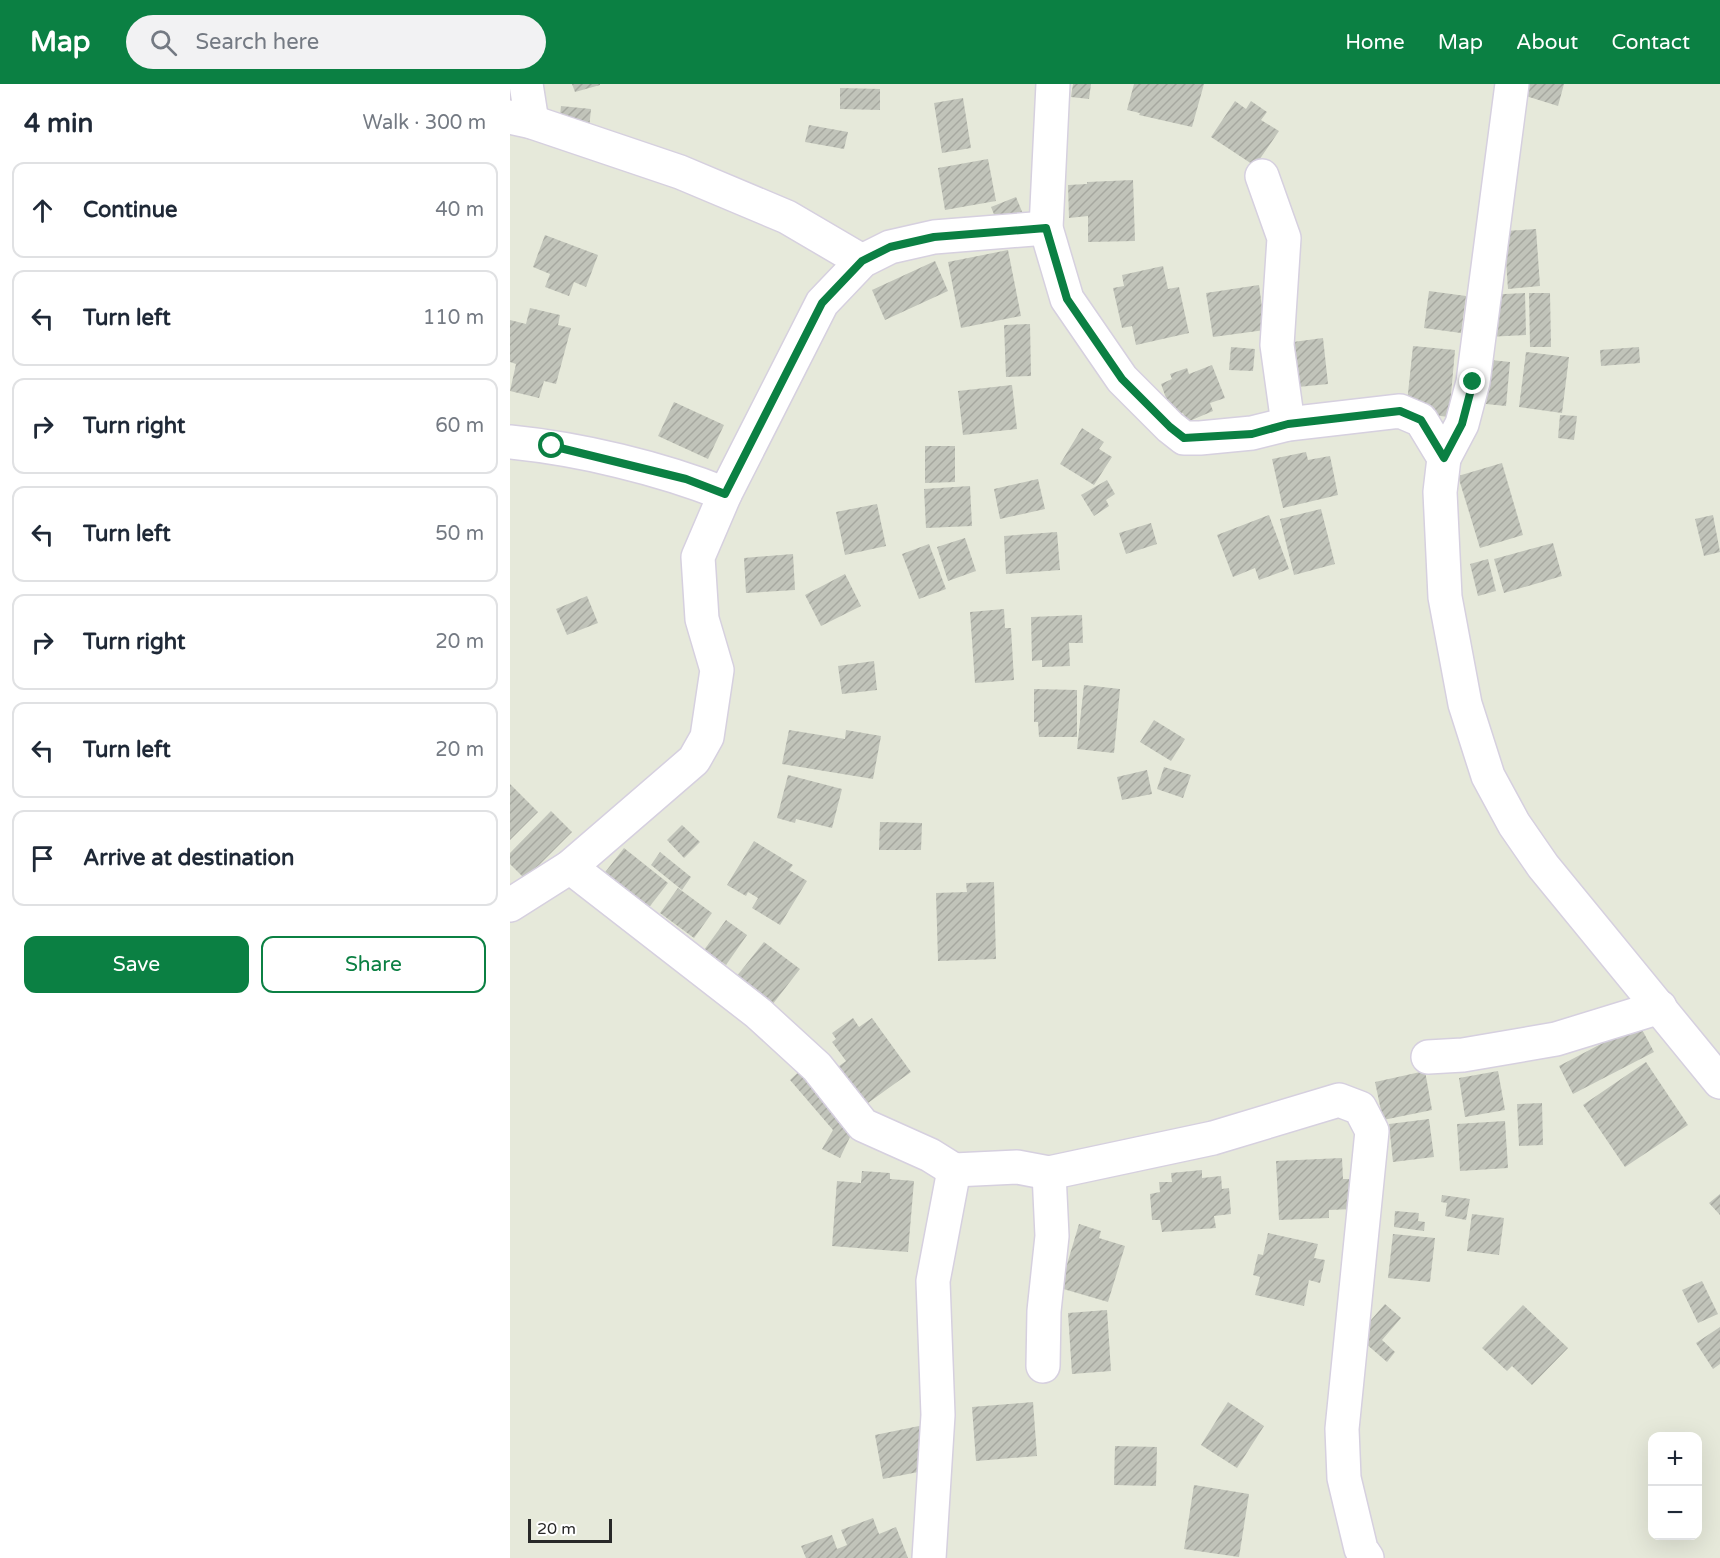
<!DOCTYPE html>
<meta charset="utf-8">
<style>
body{margin:0;font-family:"Varela Round",sans-serif;background:#f2f2f3;color:#1f2937}
.controls{position:absolute;right:18px;bottom:18px;display:grid;overflow:hidden;border-radius:12px;box-shadow:0 6px 24px #0002}
.controls button{width:54px;height:54px;display:grid;place-items:center;padding:0;border:0;border-bottom:2px solid #e0e1e3;background:#fff;color:#1f2937;font:30px sans-serif}
.scale{position:absolute;left:18px;bottom:15px;width:84px;box-sizing:border-box;padding-left:6px;border:3px solid #282828;border-top:0;font-size:16px;line-height:21px;white-space:nowrap;color:#282828;-webkit-text-stroke:4px #fff;paint-order:stroke}
.stop{position:absolute;width:18px;height:18px;margin:-14px;border:4px solid #0b8043;border-radius:50%;background:#fff}
.stop.end{background:#0b8043;border-color:#fff;box-shadow:0 2px 6px #0008}
.list{margin:0;padding:0;list-style:none}
h2{display:flex;justify-content:space-between;align-items:center;height:78px;margin:0;padding:0 24px;font-size:26px}
h2 small{font-size:20px;font-weight:400;color:#747a83}
.list li{display:grid;grid-template-columns:39px 1fr auto;gap:18px;align-items:center;box-sizing:border-box;height:96px;margin:0 12px 12px;padding:0 12px;border:2px solid #e0e1e3;border-radius:12px}
.list b{display:block;font-size:22px;white-space:nowrap}
.list em{font-size:20px;font-style:normal;color:#747a83}
.actions{display:flex;gap:12px;padding:18px 24px}
.actions a{flex:1;padding:14px 0;border:2px solid #0b8043;border-radius:12px;text-align:center;font-size:21px;color:#0b8043}
.actions .main{background:#0b8043;color:#fff}
.icon{flex:none;width:33px;height:33px;fill:none;stroke:currentColor;stroke-width:2;stroke-linecap:round;stroke-linejoin:round}
.map{position:relative;flex:none;width:1210px;height:1474px;overflow:hidden}
header{display:flex;align-items:center;gap:36px;box-sizing:border-box;height:84px;padding:0 30px;background:#0b8043;color:#fff}
header strong{font-size:28px}
nav{display:flex;gap:33px;margin-inline-start:auto;font-size:21px}
.search{width:420px;height:54px;background:#f2f2f3;display:flex;align-items:center;gap:15px;box-sizing:border-box;padding:0 21px;border-radius:33px;color:#747a83;font-size:22px}
main{display:flex}
aside{flex:1;background:#fff}
.map>svg:first-child{display:block}
.building{fill:url(#building-hatch)}
.lines{fill:none;stroke-linecap:round;stroke-linejoin:round}
.minor-casing{stroke:#d6d0df;stroke-width:36}
.minor{stroke:#fff;stroke-width:33}
.route{stroke:#0b8043;stroke-width:8}
</style>
<header>
<strong>Map</strong>
<div class="search"><svg class="icon" aria-label="search" viewBox="0 0 24 24"><circle cx="10" cy="10" r="6"/><path d="M15 15l6 6"/></svg>Search here</div>
<nav><a>Home</a><a>Map</a><a>About</a><a>Contact</a></nav>
</header>
<main>
<aside>
<h2>4 min<small>Walk · 300 m</small></h2>
<ul class="list">
<li><svg class="icon" aria-label="ahead" viewBox="0 0 24 24"><path d="M12 20V5M6 11l6-6 6 6"/></svg><div><b>Continue</b></div><em>40 m</em></li>
<li><svg class="icon" aria-label="left" viewBox="0 0 24 24"><path d="M17 20v-9H6M10 6l-5 5 5 5"/></svg><div><b>Turn left</b></div><em>110 m</em></li>
<li><svg class="icon" aria-label="right" viewBox="0 0 24 24"><path d="M7 20v-9h11M14 6l5 5-5 5"/></svg><div><b>Turn right</b></div><em>60 m</em></li>
<li><svg class="icon" aria-label="left" viewBox="0 0 24 24"><path d="M17 20v-9H6M10 6l-5 5 5 5"/></svg><div><b>Turn left</b></div><em>50 m</em></li>
<li><svg class="icon" aria-label="right" viewBox="0 0 24 24"><path d="M7 20v-9h11M14 6l5 5-5 5"/></svg><div><b>Turn right</b></div><em>20 m</em></li>
<li><svg class="icon" aria-label="left" viewBox="0 0 24 24"><path d="M17 20v-9H6M10 6l-5 5 5 5"/></svg><div><b>Turn left</b></div><em>20 m</em></li>
<li><svg class="icon" aria-label="arrive" viewBox="0 0 24 24"><path d="M6 21V4h12l-3 4 3 4H6"/></svg><div><b>Arrive at destination</b></div></li>
</ul>
<div class="actions"><a class="main">Save</a><a>Share</a></div>
</aside>
<div class="map">
<svg width="1210" height="1474" viewBox="0 0 1210 1474">
<defs>
<pattern id="building-hatch" width="6" height="6" patternUnits="userSpaceOnUse" patternTransform="scale(1.5)"><rect width="6" height="6" fill="#c1c4ba"/><path d="M-1 1l2-2M0 6l6-6M5 7l2-2" fill="none" stroke="#a6a8a0"/></pattern>
</defs>
<rect width="100%" height="100%" fill="#e6e9da"/>
<g class="building">
<path d="M62,0H90V1L65,8Z"/>
<path d="M563,0H581L579,15L561,13Z"/>
<path d="M624,0H694L682,43L629,31L630,29L617,26Z"/>
<path d="M1019,0H1054L1048,22L1016,12Z"/>
<path d="M330,4L370,5V26L330,25Z"/>
<path d="M453,14L461,64L432,69L424,19Z"/>
<path d="M725,17L736,25L741,17L757,28L751,36L769,47L745,82L701,53Z"/>
<path d="M51,22L81,25L79,45L49,42Z"/>
<path d="M299,41L338,48L334,65L295,58Z"/>
<path d="M478,75L486,117L435,126L428,84Z"/>
<path d="M623,96L625,157L578,158V132L559,134L558,101L577,100V98Z"/>
<path d="M506,113L513,130L488,140L481,123Z"/>
<path d="M1026,145L1030,202L998,205L994,147Z"/>
<path d="M35,151L88,171L76,203L64,198L59,212L35,203L40,190L23,183Z"/>
<path d="M498,166L511,232L451,244L438,178Z"/>
<path d="M425,177L438,207L375,236L362,206Z"/>
<path d="M653,182L658,205L669,203L679,249L626,261L622,242L612,244L603,204L614,202L612,191Z"/>
<path d="M749,201L755,246L703,253L696,209Z"/>
<path d="M919,207L956,212L951,249L914,244Z"/>
<path d="M1015,209L1016,251L977,253L975,211Z"/>
<path d="M1019,209H1040L1041,263H1020Z"/>
<path d="M20,224L50,231L48,241L61,244L46,300L34,297L29,314L0,307L6,280L0,278V236L16,240Z"/>
<path d="M520,240L521,292L496,293L494,241Z"/>
<path d="M813,254L818,300L788,303L783,258Z"/>
<path d="M903,262L945,266L939,333L896,328Z"/>
<path d="M721,263L745,265L743,287L719,286Z"/>
<path d="M1129,263L1130,279L1091,282L1090,266Z"/>
<path d="M1016,268L1059,273L1052,329L1009,323Z"/>
<path d="M981,276L1000,278L996,322L976,320Z"/>
<path d="M702,281L715,314L700,319L703,327L677,338L673,329L663,333L651,300L662,295L660,290L677,284L679,290Z"/>
<path d="M502,301L507,345L453,351L448,307Z"/>
<path d="M164,318L214,341L198,375L148,352Z"/>
<path d="M1050,331L1067,332L1064,356L1048,354Z"/>
<path d="M572,344L594,358L589,365L602,373L584,401L550,380Z"/>
<path d="M415,362H445V398L415,399Z"/>
<path d="M796,368L798,376L820,372L828,411L773,424L762,375Z"/>
<path d="M992,379L1013,451L970,464L948,392Z"/>
<path d="M528,395L535,425L490,435L484,405Z"/>
<path d="M597,396L605,410L596,416L599,422L584,432L571,411Z"/>
<path d="M460,402L462,442L416,444L414,405Z"/>
<path d="M367,420L376,462L335,471L326,428Z"/>
<path d="M811,425L825,480L784,491L770,435Z"/>
<path d="M759,431L779,485L749,496L745,484L723,493L707,451Z"/>
<path d="M1203,431L1210,468L1194,472L1185,435Z"/>
<path d="M641,439L647,460L616,470L609,449Z"/>
<path d="M547,448L550,486L496,490L494,452Z"/>
<path d="M455,454L466,487L438,497L427,463Z"/>
<path d="M1043,459L1052,492L994,509L984,475Z"/>
<path d="M419,460L436,505L409,515L392,470Z"/>
<path d="M283,470L285,506L236,509L234,474Z"/>
<path d="M978,475L986,507L968,512L960,480Z"/>
<path d="M335,490L351,522L311,542L295,511Z"/>
<path d="M77,512L88,539L57,551L46,525Z"/>
<path d="M494,525L495,544H501L504,596L465,599L460,528Z"/>
<path d="M572,531L573,559H559L560,582L532,583V576L522,577L521,533Z"/>
<path d="M364,577L367,606L332,610L328,582Z"/>
<path d="M574,601L610,605L604,669L567,665Z"/>
<path d="M524,605L567,606V653H529L528,638H524Z"/>
<path d="M644,636L675,655L661,677L630,658Z"/>
<path d="M279,646L335,655L336,646L371,652L363,695L272,680Z"/>
<path d="M654,683L681,691L673,714L647,705Z"/>
<path d="M637,686L642,710L612,716L607,693Z"/>
<path d="M278,691L332,705L322,744L286,735L285,739L267,734Z"/>
<path d="M0,700L28,728L0,756Z"/>
<path d="M41,727L62,748L15,795L0,780V769Z"/>
<path d="M370,738L412,739L411,766H369Z"/>
<path d="M172,741L190,758L174,774L157,756Z"/>
<path d="M244,757L283,781L279,786L297,797L270,841L242,824L248,814L238,808L236,812L217,801Z"/>
<path d="M114,764L158,799L133,831L89,796Z"/>
<path d="M150,768L181,793L172,806L141,781Z"/>
<path d="M484,798L486,875L428,877L426,809L457,808L456,799Z"/>
<path d="M168,804L202,829L184,854L150,829Z"/>
<path d="M216,836L237,851L216,881L194,866Z"/>
<path d="M254,858L290,885L262,921L226,893Z"/>
<path d="M343,934L349,943L362,934L401,988L344,1029L317,991L336,977L322,958L326,955L322,949Z"/>
<path d="M1129,940L1144,968L1063,1010L1049,982Z"/>
<path d="M1136,978L1178,1041L1115,1083L1073,1021Z"/>
<path d="M296,981L343,1036L340,1053L330,1074L312,1065L323,1046L280,996Z"/>
<path d="M915,987L922,1026L873,1036L865,998Z"/>
<path d="M988,987L995,1026L955,1033L949,994Z"/>
<path d="M1032,1019L1033,1061L1009,1062L1007,1020Z"/>
<path d="M919,1035L924,1073L883,1078L879,1040Z"/>
<path d="M995,1037L998,1084L950,1087L947,1040Z"/>
<path d="M832,1074L833,1095H842L843,1125L819,1126V1134L769,1136L766,1077Z"/>
<path d="M692,1086V1094L711,1092L712,1105L719,1104L721,1130L704,1132L706,1144L652,1148L650,1136H642L640,1110L650,1108L649,1098H662L661,1089Z"/>
<path d="M352,1087L380,1089V1095L404,1097L398,1168L322,1162L327,1097L351,1099Z"/>
<path d="M1210,1110V1131L1199,1119Z"/>
<path d="M932,1111L960,1115L956,1136L935,1132L937,1119L931,1118Z"/>
<path d="M885,1127L909,1129L908,1137L915,1138L914,1147L884,1143Z"/>
<path d="M962,1130L994,1134L989,1171L957,1167Z"/>
<path d="M569,1140L591,1147L589,1154L615,1162L598,1218L550,1204Z"/>
<path d="M758,1149L808,1160L804,1174L815,1176L810,1199L799,1196L794,1222L745,1211L750,1193L743,1191L748,1170L753,1171Z"/>
<path d="M883,1150L925,1154L920,1198L878,1194Z"/>
<path d="M1192,1197L1208,1230L1188,1239L1172,1206Z"/>
<path d="M875,1220L891,1234L872,1256L885,1268L877,1278L847,1252Z"/>
<path d="M1013,1221L1058,1264L1022,1301L1002,1282L997,1287L972,1264Z"/>
<path d="M597,1226L601,1287L562,1290L558,1229Z"/>
<path d="M1210,1243V1280L1203,1285L1186,1259Z"/>
<path d="M523,1318L527,1372L466,1377L462,1323Z"/>
<path d="M718,1318L754,1342L727,1384L691,1361Z"/>
<path d="M414,1341L423,1385L373,1395L365,1351Z"/>
<path d="M605,1362L647,1363L646,1402L604,1401Z"/>
<path d="M684,1401L739,1410L729,1473L674,1465Z"/>
<path d="M363,1434L369,1450L386,1443L398,1474H296L291,1462L322,1451L327,1465L337,1461L331,1446Z"/>
</g>
<g class="lines">
<defs>
<g id="minor">
<path d="M16,0L22,38"/>
<path d="M543,0L536,144L557,215L612,295L660,343L674,354H690L742,349L778,340L890,327L911,336L934,374L930,408L935,513L955,620L978,692L1004,740L1033,782L1210,998"/>
<path d="M0,33L22,38L170,88L277,133L352,177"/>
<path d="M752,92L774,154L767,261L778,340"/>
<path d="M0,358C70,365 150,384 215,410"/>
<path d="M934,374L952,340L963,298L1002,0"/>
<path d="M60,783L248,929L307,983L353,1041L420,1071L444,1086L507,1083L539,1089L703,1054L829,1016L850,1024L862,1047L832,1345L834,1394L851,1465L857,1474"/>
<path d="M0,821L60,783L184,676L197,653L207,586L192,535L188,473L215,410L312,219L352,177L380,163L424,153L536,144"/>
<path d="M918,973L953,971L1046,955L1150,923"/>
<path d="M533,1282L534,1227L542,1152L539,1089"/>
<path d="M419,1474L428,1331L423,1197L444,1086"/>
</g>
</defs>
<use href="#minor" class="minor-casing"/>
<use href="#minor" class="minor"/>
</g>
<g class="lines">
<path class="route" d="M42,362L176,395L215,410L312,219L352,177L380,163L424,153L536,144L557,215L612,295L660,343L674,354L742,350L778,340L890,327L911,336L934,374L952,340L963,298"/>
</g>
</svg>
<div class="controls">
<button>+</button>
<button>−</button>
</div>
<div class="scale">20 m</div>
<div class="stop" style="left:42px;top:362px"></div>
<div class="stop end" style="left:963px;top:298px"></div>
</div>
</main>
